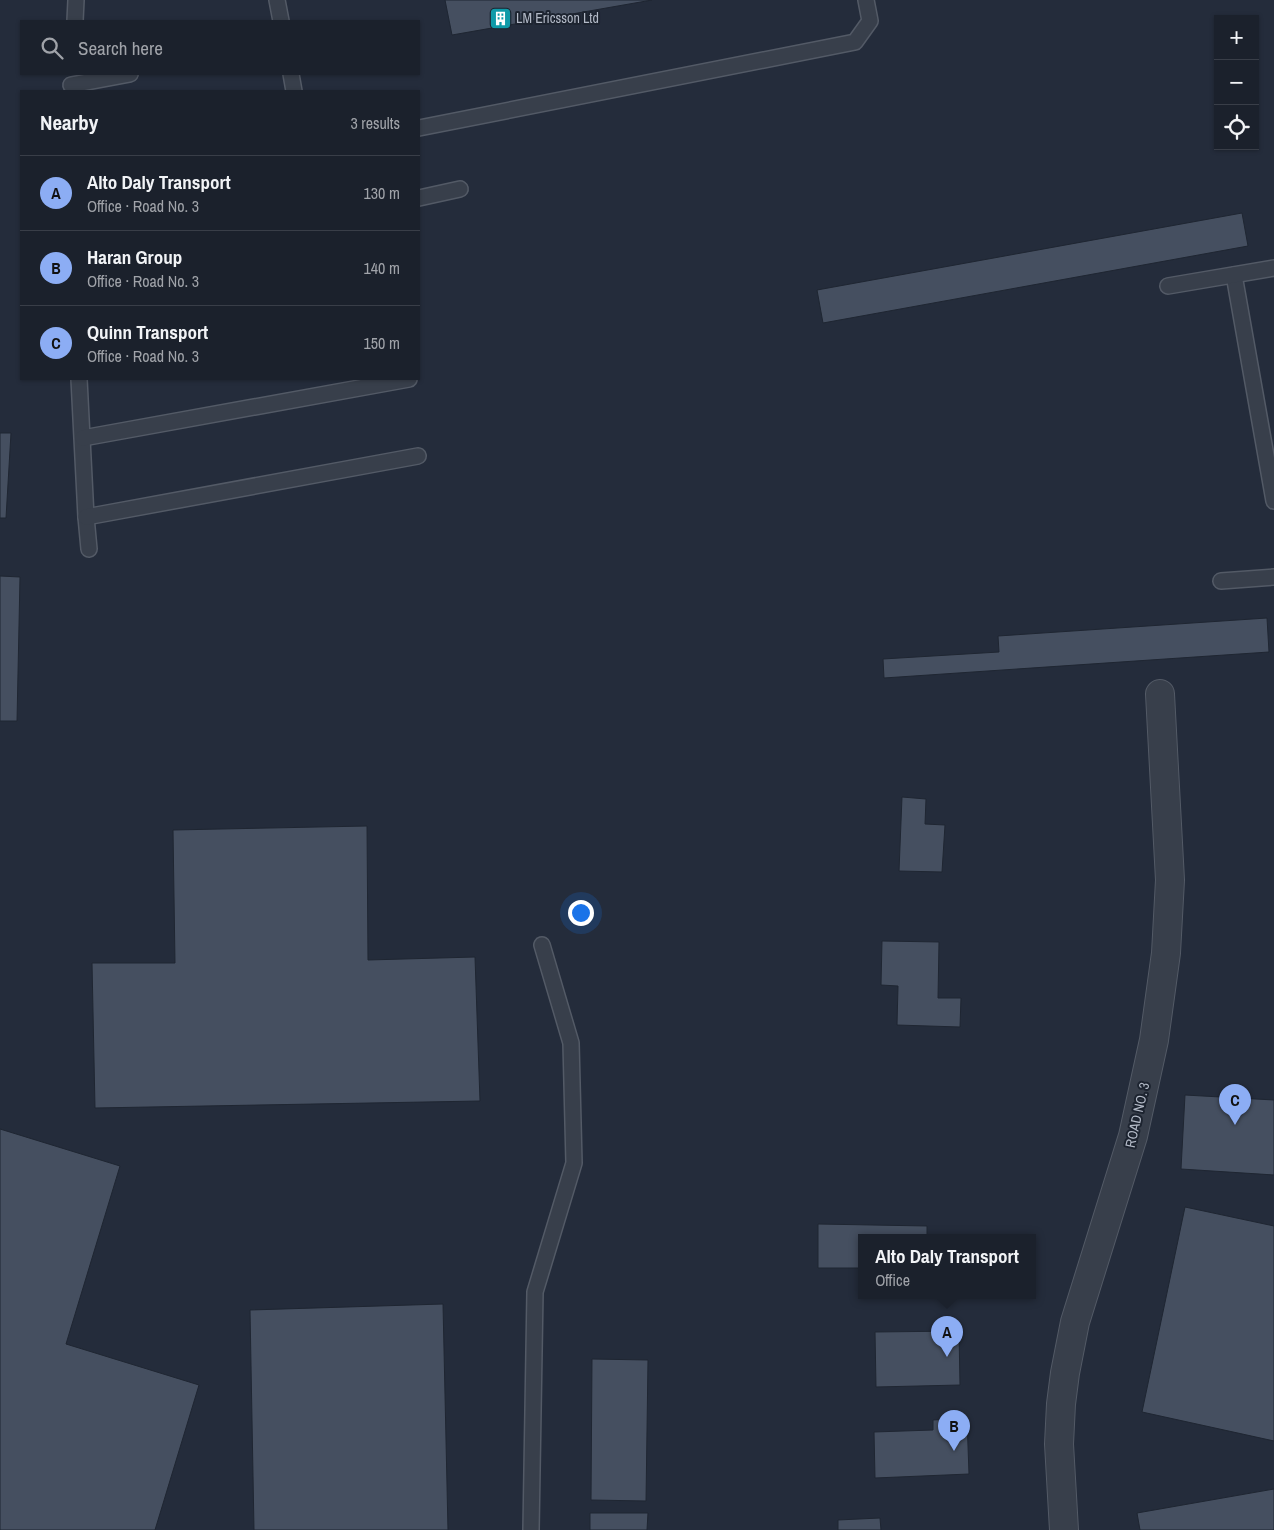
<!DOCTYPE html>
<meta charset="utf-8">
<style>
body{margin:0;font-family:"Archivo Narrow",sans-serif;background:#242934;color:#f1f3f6}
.controls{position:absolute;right:15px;top:15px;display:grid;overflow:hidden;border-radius:0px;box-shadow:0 1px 4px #0004}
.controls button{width:45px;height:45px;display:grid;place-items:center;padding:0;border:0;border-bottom:1px solid #393e48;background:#1b212c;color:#f1f3f6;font:25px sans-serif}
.you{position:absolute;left:580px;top:912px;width:18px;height:18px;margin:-12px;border:4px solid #fff;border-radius:50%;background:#1a73e8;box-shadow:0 0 0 8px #1a73e833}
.badge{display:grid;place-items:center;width:32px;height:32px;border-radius:50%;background:#8cadf4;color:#111;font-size:16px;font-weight:700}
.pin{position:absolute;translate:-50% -41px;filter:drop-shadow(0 1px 2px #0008)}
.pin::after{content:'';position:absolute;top:26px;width:18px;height:15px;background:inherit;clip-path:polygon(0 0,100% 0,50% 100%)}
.popup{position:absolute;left:858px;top:1234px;width:178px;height:65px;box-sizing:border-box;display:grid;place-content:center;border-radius:0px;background:#1b212c;filter:drop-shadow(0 1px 4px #0005);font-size:16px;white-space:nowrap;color:#a0a3a9}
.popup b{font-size:19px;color:#f1f3f6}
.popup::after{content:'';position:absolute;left:50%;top:100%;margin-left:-10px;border:10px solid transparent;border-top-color:#1b212c}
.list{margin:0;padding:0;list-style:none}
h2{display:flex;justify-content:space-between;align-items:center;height:65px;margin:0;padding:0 20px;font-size:21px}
h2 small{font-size:16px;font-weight:400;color:#a0a3a9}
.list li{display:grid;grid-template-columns:32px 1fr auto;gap:15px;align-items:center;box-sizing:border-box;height:75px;padding:0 20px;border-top:1px solid #393e48}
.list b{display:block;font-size:19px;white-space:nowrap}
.list p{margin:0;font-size:16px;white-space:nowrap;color:#a0a3a9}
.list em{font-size:16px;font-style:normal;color:#a0a3a9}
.icon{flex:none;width:28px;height:28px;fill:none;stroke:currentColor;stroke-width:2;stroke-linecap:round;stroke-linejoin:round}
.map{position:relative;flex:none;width:1274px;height:1530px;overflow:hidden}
.search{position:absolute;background:#1b212c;box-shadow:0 1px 4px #0004;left:20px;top:20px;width:400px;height:55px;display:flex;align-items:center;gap:12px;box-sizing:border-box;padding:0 18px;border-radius:0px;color:#a0a3a9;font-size:19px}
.panel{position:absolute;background:#1b212c;box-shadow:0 1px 4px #0004;left:20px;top:90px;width:400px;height:290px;border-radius:0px}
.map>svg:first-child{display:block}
.building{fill:#454f60;stroke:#1f2632}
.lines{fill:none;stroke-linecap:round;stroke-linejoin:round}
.service-casing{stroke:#535a66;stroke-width:18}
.minor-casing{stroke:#535a66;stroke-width:30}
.service{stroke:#383f4b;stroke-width:15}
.minor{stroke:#383f4b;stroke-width:28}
.labels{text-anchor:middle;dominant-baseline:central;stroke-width:4;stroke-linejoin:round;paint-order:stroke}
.poi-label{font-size:14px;fill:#b3bac7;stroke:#1d2430;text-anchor:start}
.street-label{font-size:14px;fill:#b3bac7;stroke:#1d2430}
</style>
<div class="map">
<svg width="1274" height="1530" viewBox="0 0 1274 1530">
<rect width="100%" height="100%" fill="#242c3b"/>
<g class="building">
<path d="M445,0H652L452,35Z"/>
<path d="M1242,213L1248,246L823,323L817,290Z"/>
<path d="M0,433H11L6,518H0Z"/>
<path d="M0,576L20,577L17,721H0Z"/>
<path d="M1267,618L1269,652L884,678L883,659L999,652L998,636Z"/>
<path d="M902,797L926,799L925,824L945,825L942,872L899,871Z"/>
<path d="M367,826L368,960L475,957L480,1101L95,1108L92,963H175L173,830Z"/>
<path d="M882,941L939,942L938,998H961L960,1027L897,1025L898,986L881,985Z"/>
<path d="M1185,1095L1274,1100V1175L1181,1169Z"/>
<path d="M0,1129L120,1166L66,1344L199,1385L155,1530H0Z"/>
<path d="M1185,1207L1274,1226V1441L1142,1412Z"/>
<path d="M818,1224L927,1226V1238H862V1268H818Z"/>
<path d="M443,1304L448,1530H254L250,1310Z"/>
<path d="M959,1331L960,1385L876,1387L875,1332Z"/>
<path d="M592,1359L648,1360L646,1501L591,1500Z"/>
<path d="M967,1418L969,1474L875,1478L874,1432L933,1430V1420Z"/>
<path d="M1274,1489V1530H1140L1137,1513Z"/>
<path d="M590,1513H648L647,1530H590Z"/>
<path d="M880,1518L881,1530H838V1520Z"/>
</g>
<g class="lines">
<defs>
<g id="service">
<path d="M277,0L281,21"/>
<path d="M75,21L76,0"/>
<path d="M291,74L294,91"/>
<path d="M71,85L130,74"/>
<path d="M419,128L855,42L870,21L866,0"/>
<path d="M419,198L460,189"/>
<path d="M1234,275L1274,501"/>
<path d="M1168,286L1274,268"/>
<path d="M79,379L86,517L89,549"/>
<path d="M83,438L409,379"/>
<path d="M86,517L418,456"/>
<path d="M1221,581L1274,577"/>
<path d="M531,1530L535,1292L574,1163L571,1043L542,945"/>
</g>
<path id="minor" d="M1064,1530L1059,1444L1061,1404L1065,1373L1075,1322L1133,1136L1154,1040L1166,953L1170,880L1160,694"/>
</defs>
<use href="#service" class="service-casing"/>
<use href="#minor" class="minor-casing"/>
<use href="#service" class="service"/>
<use href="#minor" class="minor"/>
</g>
<defs>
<symbol id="building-square" viewBox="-11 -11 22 22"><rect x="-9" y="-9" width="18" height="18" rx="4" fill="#0f9aa8" stroke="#1d2430"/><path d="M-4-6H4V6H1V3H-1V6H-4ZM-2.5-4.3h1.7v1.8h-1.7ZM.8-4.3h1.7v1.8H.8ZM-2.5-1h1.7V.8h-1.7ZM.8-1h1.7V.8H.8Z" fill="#fff"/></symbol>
</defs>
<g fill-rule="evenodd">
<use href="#building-square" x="488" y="6" width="25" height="25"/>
</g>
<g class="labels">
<g class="poi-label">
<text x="516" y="18">LM Ericsson Ltd</text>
</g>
<g class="street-label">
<text transform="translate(1137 1115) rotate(-77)">ROAD NO. 3</text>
</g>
</g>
</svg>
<div class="controls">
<button>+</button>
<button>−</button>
<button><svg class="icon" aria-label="locate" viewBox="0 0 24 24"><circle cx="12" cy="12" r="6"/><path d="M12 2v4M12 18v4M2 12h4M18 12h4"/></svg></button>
</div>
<div class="you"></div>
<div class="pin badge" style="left:947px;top:1357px">A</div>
<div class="popup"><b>Alto Daly Transport</b>Office</div>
<div class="pin badge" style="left:954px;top:1451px">B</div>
<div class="pin badge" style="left:1235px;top:1125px">C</div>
<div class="search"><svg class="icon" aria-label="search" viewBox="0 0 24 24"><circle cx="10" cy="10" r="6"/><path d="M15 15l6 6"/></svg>Search here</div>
<section class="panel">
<h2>Nearby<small>3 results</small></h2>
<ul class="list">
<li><span class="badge">A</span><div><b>Alto Daly Transport</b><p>Office · Road No. 3</p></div><em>130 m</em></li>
<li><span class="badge">B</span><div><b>Haran Group</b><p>Office · Road No. 3</p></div><em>140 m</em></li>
<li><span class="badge">C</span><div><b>Quinn Transport</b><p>Office · Road No. 3</p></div><em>150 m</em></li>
</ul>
</section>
</div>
